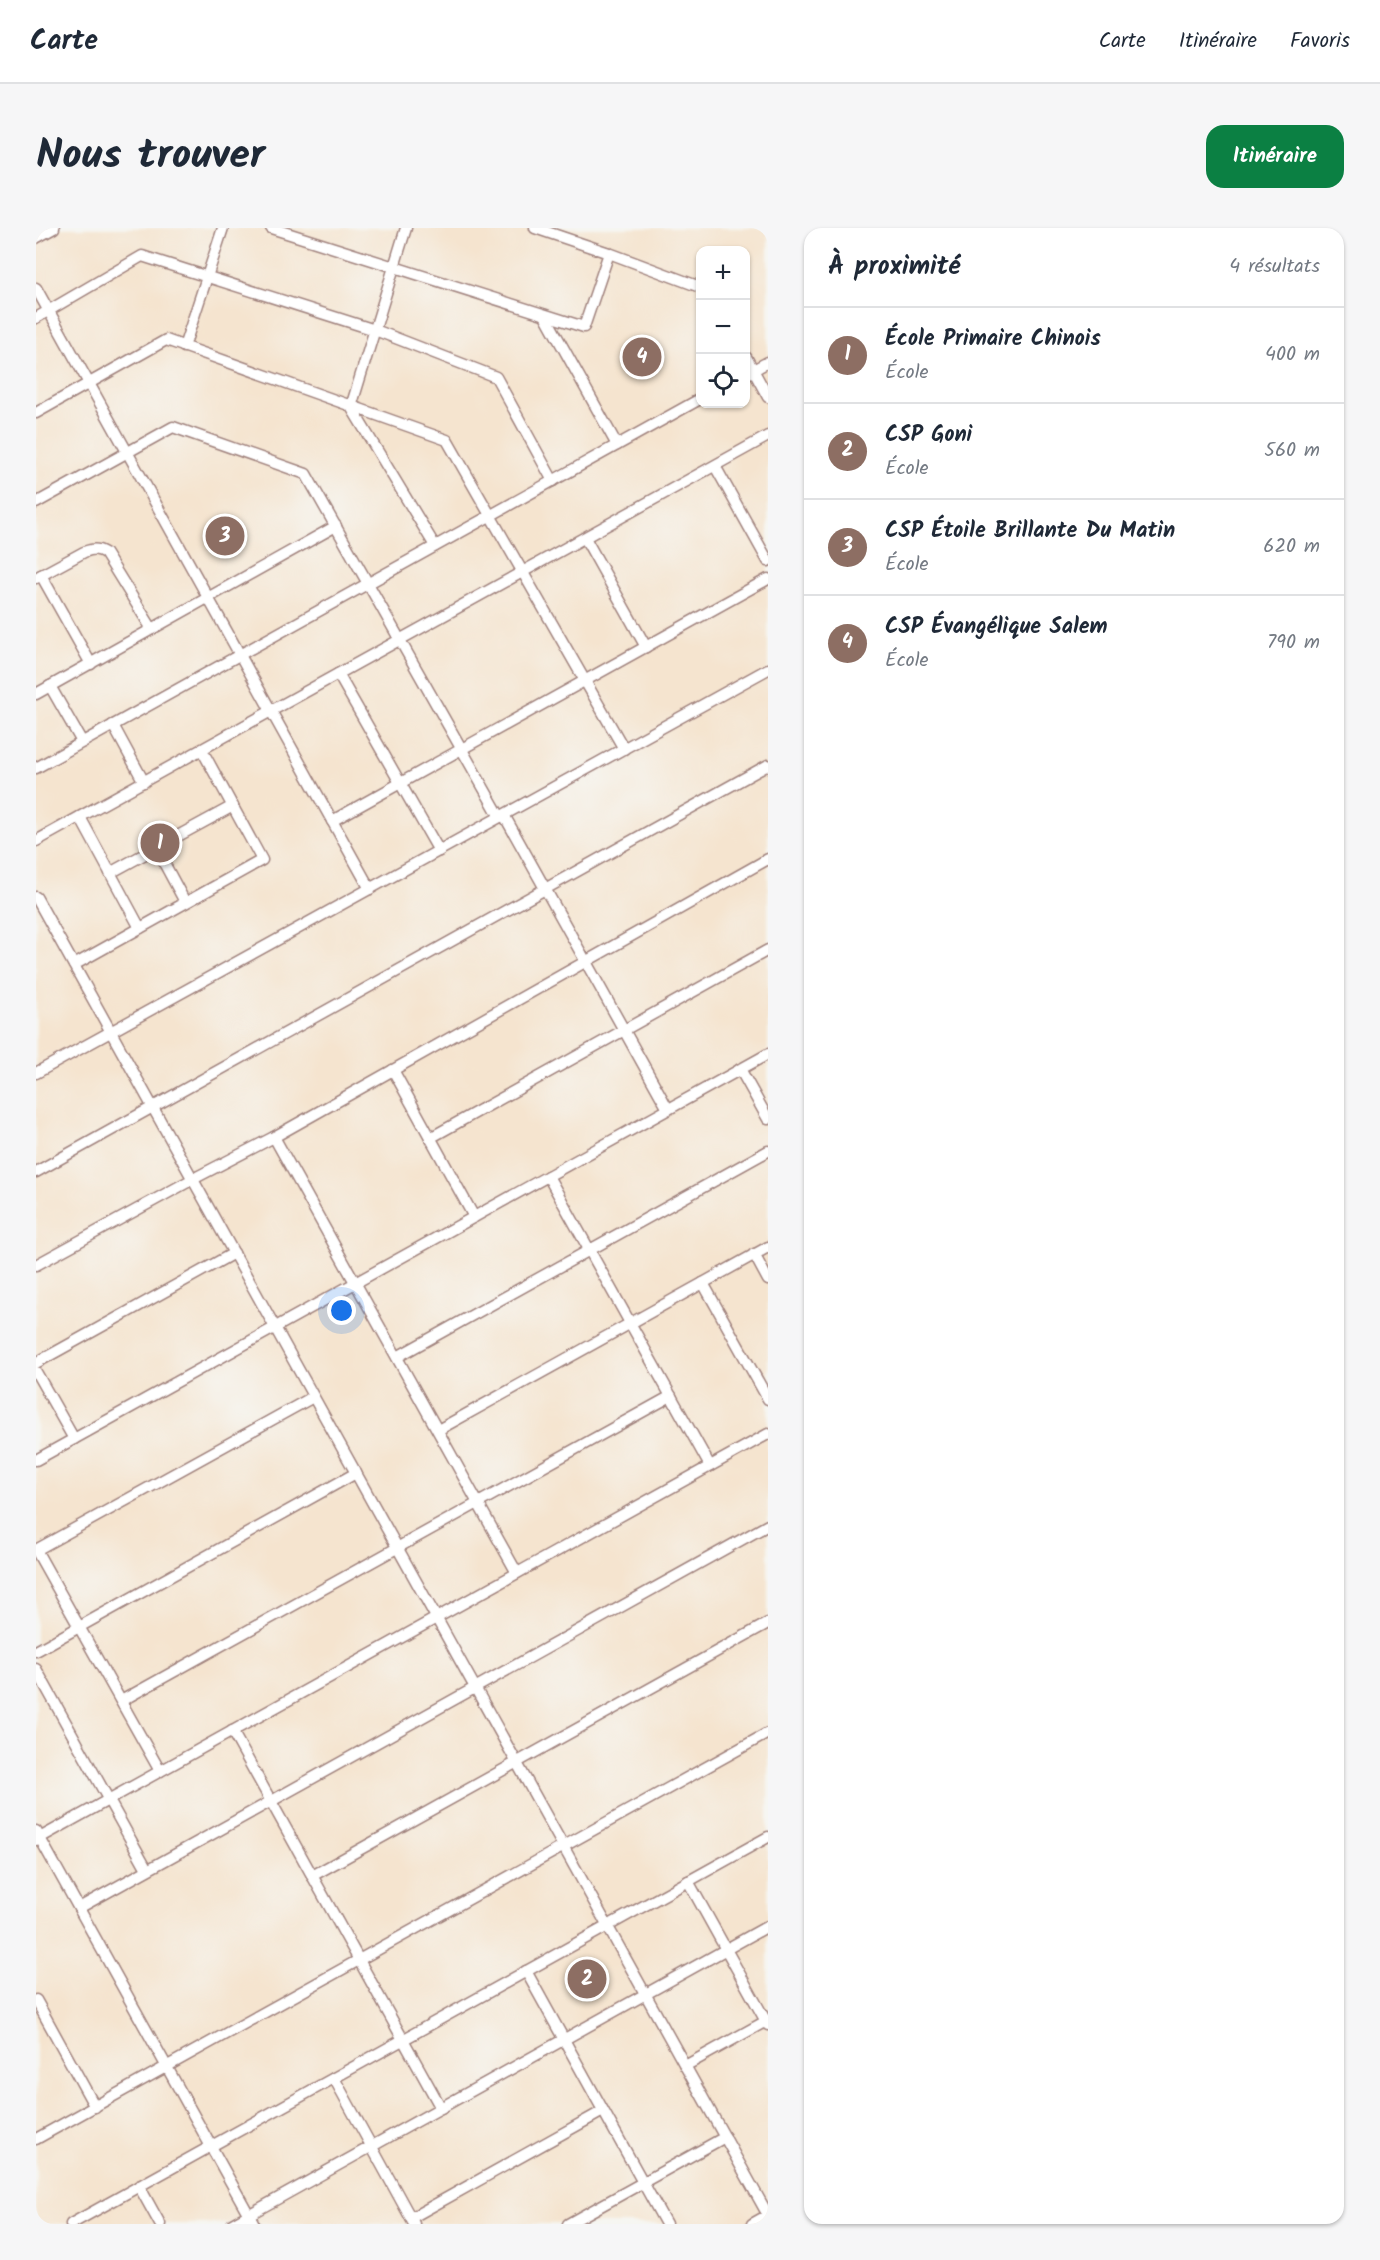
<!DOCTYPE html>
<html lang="fr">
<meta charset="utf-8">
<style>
body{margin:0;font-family:Kalam,sans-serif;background:#f6f6f7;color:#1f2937}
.controls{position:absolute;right:18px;top:18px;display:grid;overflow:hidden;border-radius:12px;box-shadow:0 2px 4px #0004}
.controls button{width:54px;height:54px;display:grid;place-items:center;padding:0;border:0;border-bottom:2px solid #e0e1e3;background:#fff;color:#1f2937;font:30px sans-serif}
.you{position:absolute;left:306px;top:1083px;width:21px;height:21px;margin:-15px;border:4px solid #fff;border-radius:50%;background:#1a73e8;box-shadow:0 0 0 9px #1a73e833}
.badge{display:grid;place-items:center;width:39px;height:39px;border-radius:50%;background:#0b8043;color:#fff;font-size:20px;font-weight:700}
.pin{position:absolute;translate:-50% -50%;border:3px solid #fff;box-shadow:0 2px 6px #0006}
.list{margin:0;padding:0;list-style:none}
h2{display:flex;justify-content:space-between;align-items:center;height:78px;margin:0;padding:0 24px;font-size:26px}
h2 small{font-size:20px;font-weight:400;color:#747a83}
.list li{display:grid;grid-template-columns:39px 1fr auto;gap:18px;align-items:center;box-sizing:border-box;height:96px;padding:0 24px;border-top:2px solid #e0e1e3}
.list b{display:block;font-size:22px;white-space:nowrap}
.list p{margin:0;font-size:20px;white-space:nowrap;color:#747a83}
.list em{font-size:20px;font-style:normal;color:#747a83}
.icon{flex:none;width:33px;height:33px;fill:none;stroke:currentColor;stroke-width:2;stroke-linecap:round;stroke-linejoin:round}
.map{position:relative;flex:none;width:732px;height:1996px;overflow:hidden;border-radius:18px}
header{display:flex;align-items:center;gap:36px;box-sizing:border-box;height:84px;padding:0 30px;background:#fff;border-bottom:2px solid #e0e1e3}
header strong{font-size:28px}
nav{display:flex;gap:33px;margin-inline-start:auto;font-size:21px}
.intro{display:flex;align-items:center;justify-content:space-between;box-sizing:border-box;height:144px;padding:0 36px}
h1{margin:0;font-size:42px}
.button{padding:15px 27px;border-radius:18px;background:#0b8043;color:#fff;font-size:21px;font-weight:700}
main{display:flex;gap:36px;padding:0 36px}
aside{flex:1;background:#fff;border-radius:18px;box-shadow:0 2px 4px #0004}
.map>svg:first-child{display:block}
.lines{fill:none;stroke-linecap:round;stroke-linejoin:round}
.minor-casing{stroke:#a0827d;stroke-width:13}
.minor{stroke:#fff;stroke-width:10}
</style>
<header>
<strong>Carte</strong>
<nav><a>Carte</a><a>Itinéraire</a><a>Favoris</a></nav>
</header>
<div class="intro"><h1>Nous trouver</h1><a class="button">Itinéraire</a></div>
<main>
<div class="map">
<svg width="732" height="1996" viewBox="0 0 732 1996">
<rect width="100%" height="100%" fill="#f6f6f2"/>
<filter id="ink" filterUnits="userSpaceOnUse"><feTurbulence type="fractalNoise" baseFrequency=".0167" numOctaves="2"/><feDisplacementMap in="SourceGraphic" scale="12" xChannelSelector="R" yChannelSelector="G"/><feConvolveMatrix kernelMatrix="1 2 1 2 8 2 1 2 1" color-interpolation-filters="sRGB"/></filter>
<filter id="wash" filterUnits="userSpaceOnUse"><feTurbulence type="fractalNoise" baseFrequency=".008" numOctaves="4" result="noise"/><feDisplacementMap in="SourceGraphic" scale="24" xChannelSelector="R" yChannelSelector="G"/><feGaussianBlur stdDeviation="1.35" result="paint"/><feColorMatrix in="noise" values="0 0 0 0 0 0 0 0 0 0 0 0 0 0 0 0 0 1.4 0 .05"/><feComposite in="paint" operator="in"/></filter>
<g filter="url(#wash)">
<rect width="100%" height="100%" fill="#f5e4cf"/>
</g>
<g filter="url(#ink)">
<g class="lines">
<defs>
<g id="minor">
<path d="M235,0L548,99L573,25"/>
<path d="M370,0L315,179L399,318"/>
<path d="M499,0L573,25L664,59"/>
<path d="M0,10L18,0"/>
<path d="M0,60L334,661"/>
<path d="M509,87L581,217"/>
<path d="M0,90L106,28L339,102L460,149L517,253"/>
<path d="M148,119L187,0"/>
<path d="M710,129L732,169"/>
<path d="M710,146L732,134"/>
<path d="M0,185L130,112L411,212L588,521"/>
<path d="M679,238L732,333"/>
<path d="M0,275L137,199L270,246L464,589"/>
<path d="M549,310L610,419"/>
<path d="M5,347L55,436"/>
<path d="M0,350L48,324C56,321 61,320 69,325L116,401"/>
<path d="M302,446L403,623"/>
<path d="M14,458L46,514"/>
<path d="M0,466L300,298"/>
<path d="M77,497L108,554"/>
<path d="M0,540L664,171"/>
<path d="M468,587L632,881"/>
<path d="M44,589L104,700"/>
<path d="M296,593L732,351"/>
<path d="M0,613L732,208"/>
<path d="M120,620L149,674"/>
<path d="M74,645L197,578"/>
<path d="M0,669L732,1987"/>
<path d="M38,737L226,632L166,522"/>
<path d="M704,841L732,891"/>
<path d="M357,842L438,989"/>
<path d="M0,845L732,441"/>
<path d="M238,909L481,1345"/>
<path d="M394,910L732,722"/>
<path d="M0,944L732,537"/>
<path d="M512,948L674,1238"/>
<path d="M718,1026L732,1052"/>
<path d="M0,1037L157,951L238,909L732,631"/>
<path d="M667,1055L732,1171"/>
<path d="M361,1129L732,923"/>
<path d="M0,1135L198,1025"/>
<path d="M0,1144L38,1211"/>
<path d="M402,1202L732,1019"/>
<path d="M0,1232L732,826"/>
<path d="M0,1322L277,1169"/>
<path d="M0,1322L124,1543"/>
<path d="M0,1423L320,1245"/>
<path d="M0,1441L111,1641"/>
<path d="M85,1473L635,1168"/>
<path d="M196,1503L405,1880"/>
<path d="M0,1603L218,1996"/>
<path d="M0,1612L732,1206"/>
<path d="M276,1648L732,1395"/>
<path d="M652,1653L732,1797"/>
<path d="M43,1680L732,1297"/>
<path d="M490,1743L630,1996"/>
<path d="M0,1772L59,1879"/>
<path d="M649,1838L732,1792"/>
<path d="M298,1850L378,1996"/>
<path d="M0,1911L732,1505"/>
<path d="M103,1958L124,1996"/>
<path d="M375,1990L567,1883"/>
<path d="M35,1996L732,1609"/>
<path d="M196,1996L732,1698"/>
<path d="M532,1996L689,1909"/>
<path d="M716,1996L732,1987"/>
</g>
</defs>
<use href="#minor" class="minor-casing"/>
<use href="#minor" class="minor"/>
</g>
</g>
</svg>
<div class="controls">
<button>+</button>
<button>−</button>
<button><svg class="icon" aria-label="locate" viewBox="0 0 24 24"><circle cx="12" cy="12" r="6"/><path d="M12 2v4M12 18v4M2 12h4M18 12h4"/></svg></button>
</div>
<div class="you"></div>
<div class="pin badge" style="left:124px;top:615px;background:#8d6e63">1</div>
<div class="pin badge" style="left:551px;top:1751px;background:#8d6e63">2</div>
<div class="pin badge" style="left:189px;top:308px;background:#8d6e63">3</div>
<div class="pin badge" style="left:606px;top:129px;background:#8d6e63">4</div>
</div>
<aside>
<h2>À proximité<small>4 résultats</small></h2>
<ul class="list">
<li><span class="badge" style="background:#8d6e63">1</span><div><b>École Primaire Chinois</b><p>École</p></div><em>400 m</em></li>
<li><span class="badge" style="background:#8d6e63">2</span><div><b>CSP Goni</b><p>École</p></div><em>560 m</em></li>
<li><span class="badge" style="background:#8d6e63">3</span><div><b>CSP Étoile Brillante Du Matin</b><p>École</p></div><em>620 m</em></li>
<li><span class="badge" style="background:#8d6e63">4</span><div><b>CSP Évangélique Salem</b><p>École</p></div><em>790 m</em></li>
</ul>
</aside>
</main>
